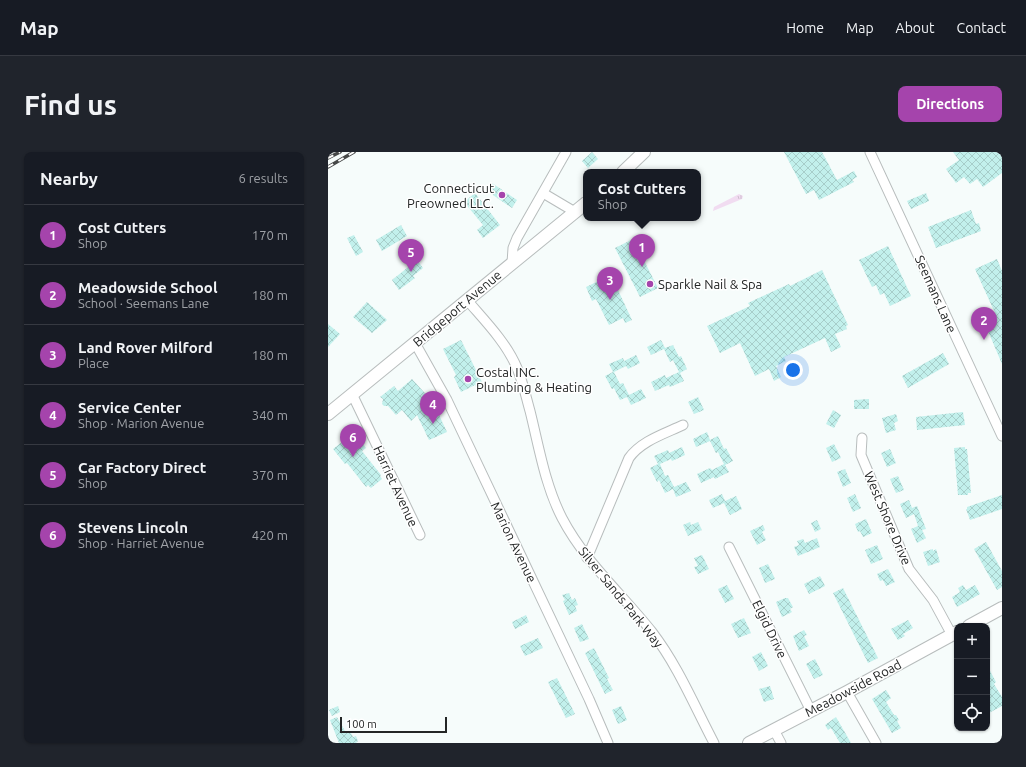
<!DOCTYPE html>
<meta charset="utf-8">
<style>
body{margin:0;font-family:Ubuntu,sans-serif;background:#20242c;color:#f1f3f6}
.controls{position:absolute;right:12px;bottom:12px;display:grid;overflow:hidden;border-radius:8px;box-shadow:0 1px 3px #0004}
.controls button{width:36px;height:36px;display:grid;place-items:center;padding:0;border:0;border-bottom:1px solid #363941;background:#171b24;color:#f1f3f6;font:20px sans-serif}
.scale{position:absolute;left:12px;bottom:10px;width:107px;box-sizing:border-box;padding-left:4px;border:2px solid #242626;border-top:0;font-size:11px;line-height:14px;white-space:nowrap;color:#242626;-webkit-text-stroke:3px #fff;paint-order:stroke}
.you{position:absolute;left:465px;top:218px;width:14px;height:14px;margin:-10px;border:3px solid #fff;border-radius:50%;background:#1a73e8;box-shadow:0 0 0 6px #1a73e833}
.badge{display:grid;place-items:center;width:26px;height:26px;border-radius:50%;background:#a544ac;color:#fff;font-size:13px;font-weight:700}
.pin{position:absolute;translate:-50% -33px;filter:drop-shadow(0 1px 2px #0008)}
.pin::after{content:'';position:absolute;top:21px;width:14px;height:12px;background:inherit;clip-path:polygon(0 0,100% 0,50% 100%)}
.popup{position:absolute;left:255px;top:17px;width:118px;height:52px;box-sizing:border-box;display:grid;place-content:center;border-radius:8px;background:#171b24;filter:drop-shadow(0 1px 3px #0005);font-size:13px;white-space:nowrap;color:#9ea1a6}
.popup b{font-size:15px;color:#f1f3f6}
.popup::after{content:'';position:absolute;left:50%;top:100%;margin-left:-8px;border:8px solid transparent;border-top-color:#171b24}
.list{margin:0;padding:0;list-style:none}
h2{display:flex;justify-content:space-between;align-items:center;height:52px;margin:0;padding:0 16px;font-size:17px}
h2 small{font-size:13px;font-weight:400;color:#9ea1a6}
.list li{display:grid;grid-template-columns:26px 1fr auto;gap:12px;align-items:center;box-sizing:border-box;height:60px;padding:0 16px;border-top:1px solid #363941}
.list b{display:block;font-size:15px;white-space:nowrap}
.list p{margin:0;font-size:13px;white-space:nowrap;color:#9ea1a6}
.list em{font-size:13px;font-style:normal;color:#9ea1a6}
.icon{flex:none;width:22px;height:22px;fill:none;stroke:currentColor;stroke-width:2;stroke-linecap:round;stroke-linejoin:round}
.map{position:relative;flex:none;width:674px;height:591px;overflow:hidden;border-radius:8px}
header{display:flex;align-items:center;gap:24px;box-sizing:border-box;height:56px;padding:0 20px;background:#171b24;border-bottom:1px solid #363941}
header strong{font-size:19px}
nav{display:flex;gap:22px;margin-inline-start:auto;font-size:14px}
.intro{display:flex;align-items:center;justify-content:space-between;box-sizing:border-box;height:96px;padding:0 24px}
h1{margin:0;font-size:28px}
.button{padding:10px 18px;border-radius:8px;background:#a544ac;color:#fff;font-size:14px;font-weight:700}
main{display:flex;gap:24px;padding:0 24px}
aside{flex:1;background:#171b24;border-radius:8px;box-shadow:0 1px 3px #0004}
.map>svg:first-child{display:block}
.grass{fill:url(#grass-tufts)}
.building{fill:url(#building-cross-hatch)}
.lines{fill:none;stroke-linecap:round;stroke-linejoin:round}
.minor-casing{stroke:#b8bdbd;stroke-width:11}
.major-casing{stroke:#b8bdbd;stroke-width:14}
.minor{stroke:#fff;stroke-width:9}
.major{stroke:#fff;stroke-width:12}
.rail-casing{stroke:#464848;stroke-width:3.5}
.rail{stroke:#fff;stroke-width:2;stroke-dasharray:6;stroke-linecap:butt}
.poi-dot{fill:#a544ac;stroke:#fff;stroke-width:1.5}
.labels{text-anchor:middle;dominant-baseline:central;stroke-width:3;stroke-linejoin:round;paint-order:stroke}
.poi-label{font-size:13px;fill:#242626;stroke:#fff;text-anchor:start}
.street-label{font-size:13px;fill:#242626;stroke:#fff}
</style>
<header>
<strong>Map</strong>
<nav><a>Home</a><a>Map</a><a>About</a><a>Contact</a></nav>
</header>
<div class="intro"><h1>Find us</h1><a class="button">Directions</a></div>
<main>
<aside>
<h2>Nearby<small>6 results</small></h2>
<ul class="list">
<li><span class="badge">1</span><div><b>Cost Cutters</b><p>Shop</p></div><em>170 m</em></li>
<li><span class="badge">2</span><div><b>Meadowside School</b><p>School · Seemans Lane</p></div><em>180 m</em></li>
<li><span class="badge">3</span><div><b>Land Rover Milford</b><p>Place</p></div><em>180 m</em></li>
<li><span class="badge">4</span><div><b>Service Center</b><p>Shop · Marion Avenue</p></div><em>340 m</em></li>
<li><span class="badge">5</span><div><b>Car Factory Direct</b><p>Shop</p></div><em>370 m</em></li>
<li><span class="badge">6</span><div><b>Stevens Lincoln</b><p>Shop · Harriet Avenue</p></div><em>420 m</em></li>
</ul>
</aside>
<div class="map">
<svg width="674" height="591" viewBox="0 0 674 591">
<defs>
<pattern id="grass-tufts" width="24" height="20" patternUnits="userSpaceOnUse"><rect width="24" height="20" fill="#f1dcf1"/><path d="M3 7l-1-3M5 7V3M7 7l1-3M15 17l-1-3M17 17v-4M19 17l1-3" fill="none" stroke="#cebdce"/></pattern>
<pattern id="building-cross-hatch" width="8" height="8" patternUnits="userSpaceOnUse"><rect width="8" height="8" fill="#c2f0ec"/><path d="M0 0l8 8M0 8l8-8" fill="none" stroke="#a7ceca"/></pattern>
</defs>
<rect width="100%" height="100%" fill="#f6fcfb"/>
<path class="grass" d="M411,42L415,44L414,47L385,59L386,55Z"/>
<g class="building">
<path d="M264,0L270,7L260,16L254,9Z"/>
<path d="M456,0H494L509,28L526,19L529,25L524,28L526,30L491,48L486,38L478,42Z"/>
<path d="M625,0H674V21L655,35L649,27L642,32L636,25L628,31L618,17L631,8Z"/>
<path d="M164,31L189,48L184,56L159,39Z"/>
<path d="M147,41L172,73L155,86L149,78L155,73L136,50Z"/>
<path d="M598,41L601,49L583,57L579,49Z"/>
<path d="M643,58L648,72L651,71L653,79L608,96L600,75Z"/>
<path d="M73,73L79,84L54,99L48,88Z"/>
<path d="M26,83L35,100L28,104L19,86Z"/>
<path d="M305,87L330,136L312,145L287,96Z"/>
<path d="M560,94L583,144L562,154L556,141L552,143L548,133L544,135L531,108Z"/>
<path d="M669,107L674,119V212L657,172L665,168L662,163L667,161L647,117Z"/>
<path d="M89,108L95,116L85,124L87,126L71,138L64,128Z"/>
<path d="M494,118L520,173L518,174L519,177L507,182L513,195L503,200L497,186L456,205L458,209L448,214L453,225L446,229L441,217L427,224L412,191L392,201L379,174L422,154L420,151L461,132L462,134Z"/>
<path d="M283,123L304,168L297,171L295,166L281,173L268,147L264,149L258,135Z"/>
<path d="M39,150L59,168L44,181L25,165Z"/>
<path d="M0,172L12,182L0,195Z"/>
<path d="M133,188L157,236L150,239L147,233L133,240L126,225L128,223L115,197Z"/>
<path d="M333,188L337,196L345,193L351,205L353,204L359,217L352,221L356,229L342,235L341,233L327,239L323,230L337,223L338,226L351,220L345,208L342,210L336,197L323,203L319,195Z"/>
<path d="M615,201L621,212L580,236L574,224Z"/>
<path d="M308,203L312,211L300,217L298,214L286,220L292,232L295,231L301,243L313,237L318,246L303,253L299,245L292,248L286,236L284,237L277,224L285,220L281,212L295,206L296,209Z"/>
<path d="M84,227L105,250L119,280L101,288L89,263L83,269L74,258L68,263L60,254H56L54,252L55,247L52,245L66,234L70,239Z"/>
<path d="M370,245L376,258L366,262L360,250Z"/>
<path d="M541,247V257H526V248Z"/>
<path d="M505,258L513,263L506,276L498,272Z"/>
<path d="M635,260L637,273L589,278L588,265Z"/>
<path d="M568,262L570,269L566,271L568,278L558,281L554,266Z"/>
<path d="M28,279L37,291L35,292L38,296L34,299L53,323L52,324L54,327L43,336L40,333L38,335L19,311L17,312L5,297Z"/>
<path d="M379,280L382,288L390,284L396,297L398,296L405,309L397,313L401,320L387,327L386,325L373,331L369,322L382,316L384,318L396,312L390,300L388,301L382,289L368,295L365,287Z"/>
<path d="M506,292L513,306L504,310L498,296Z"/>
<path d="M354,295L357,303L344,309L343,307L332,312L337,324L340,323L346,335L358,330L363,339L348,345L345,337L337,341L331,328L329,330L322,316L330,312L326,304L340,298L341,301Z"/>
<path d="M637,295V297H639L643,341H640V343H630L626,296Z"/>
<path d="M562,297L568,311L559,315L553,301Z"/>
<path d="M517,317L523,331L515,335L509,320Z"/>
<path d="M570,324L576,338L568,341L562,327Z"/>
<path d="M394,342L397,349L408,344L414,357L402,363L396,351L385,356L381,348Z"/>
<path d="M527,342L533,356L525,360L519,346Z"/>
<path d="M674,343V357L642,368L638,357H639V355Z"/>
<path d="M581,348L584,356L589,354L598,377L594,378L598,386L589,391L583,377L590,374L586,362L578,366L572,352Z"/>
<path d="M538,367L544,381L535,385L532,379L530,380L527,372Z"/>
<path d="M489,368L493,377L487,380L483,371Z"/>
<path d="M362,370L363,373L370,370L374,378L360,384L355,373Z"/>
<path d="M435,373L437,378L434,380L438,388L429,393L422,379Z"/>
<path d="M489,386L492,395L470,404L466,395L471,393L469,389L475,387L477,391Z"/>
<path d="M658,390L674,419V435L669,438L646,397Z"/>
<path d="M549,393L555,407L543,412L537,398Z"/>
<path d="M605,397V399L608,397L612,410L600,414L595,400Z"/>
<path d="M374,403L381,417L370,422L366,415L370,414L366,406Z"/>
<path d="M440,412L447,427L437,431L431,416Z"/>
<path d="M560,417L567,430L558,434L555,428L552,429L549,422Z"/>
<path d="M492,424L497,434L481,442L476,432Z"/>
<path d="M399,433L406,447L397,451L390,437Z"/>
<path d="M635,433L638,438L647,433L652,442L629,455L624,445L632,440L630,436Z"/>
<path d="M515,436L550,506L540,511L505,441Z"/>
<path d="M241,441L244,448L247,446L250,453L247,454L249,459L241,463L235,449L237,448L234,443Z"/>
<path d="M457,446H460L465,455L462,457L464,460L454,465L448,450Z"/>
<path d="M198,463L201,470L187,477L184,470Z"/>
<path d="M416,466L423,481L410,486L403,472Z"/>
<path d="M580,468L585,476L575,482L577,484L570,488L563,477Z"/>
<path d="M254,472L261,487L252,490L246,476Z"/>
<path d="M476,478L479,483L476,484L481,494L471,499L465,484Z"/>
<path d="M210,486L215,496L197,504L192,494Z"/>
<path d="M266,496L281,526L279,527L285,538L277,542L257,501Z"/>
<path d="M433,500L440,514L431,519L424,505Z"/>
<path d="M487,507L495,523L486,527L478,512Z"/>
<path d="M659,513L668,530L666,532L674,545V554L659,562Z"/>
<path d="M229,526L247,562L238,566L220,530Z"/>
<path d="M442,534L446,547L436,550L431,537Z"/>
<path d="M558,538L563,546L558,550L566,563H568L571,568L569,569L573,576L564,581L544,547Z"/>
<path d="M10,554L12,560L4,564L1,558Z"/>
<path d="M293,554L299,568L290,572L284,558Z"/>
<path d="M9,565L18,581L22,579L25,585L28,584L30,589L28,591H11L2,568Z"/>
<path d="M508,565L523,591H512L503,576L500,578L497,573Z"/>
</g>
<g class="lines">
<defs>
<g id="minor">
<path d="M542,0L674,284"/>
<path d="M215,41L247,60"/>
<path d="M184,111L185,96L189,86L238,0"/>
<path d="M139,148C157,169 178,190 189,216C195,230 198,245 202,259C211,295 217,333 234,366C257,410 294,442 324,480C350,514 366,553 386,591"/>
<path d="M87,191L119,248L261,547L280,591"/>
<path d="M24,242L92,383"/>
<path d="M534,286L533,303L581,417L605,448L624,483"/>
<path d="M401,395L483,559"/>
<path d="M259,406L301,306C313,289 336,282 355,273"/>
<path d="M519,540L548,591"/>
<path d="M446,578L453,591"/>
</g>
<g id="major">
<path d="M295,20L316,0"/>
<path d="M0,262L258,51"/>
<path d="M641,474L674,456"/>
<path d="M421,591L519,540L629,480"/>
</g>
</defs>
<use href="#minor" class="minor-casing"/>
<use href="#major" class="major-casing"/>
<use href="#minor" class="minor"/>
<use href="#major" class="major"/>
<defs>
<g id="rail">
<path d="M0,6L12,0"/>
<path d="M0,15L26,0"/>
</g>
</defs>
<use href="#rail" class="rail-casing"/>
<use href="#rail" class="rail"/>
</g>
<g class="poi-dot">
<circle cx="174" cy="43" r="4"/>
<circle cx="322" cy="132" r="4"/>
<circle cx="140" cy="227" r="4"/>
</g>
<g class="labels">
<g class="poi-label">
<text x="166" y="36" text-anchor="end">Connecticut<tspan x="166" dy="15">Preowned LLC.</tspan></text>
<text x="330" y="132">Sparkle Nail &amp; Spa</text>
<text x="148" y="220">Costal INC.<tspan x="148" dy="15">Plumbing &amp; Heating</tspan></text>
</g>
<g class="street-label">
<text transform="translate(608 142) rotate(66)">Seemans Lane</text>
<text transform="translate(129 156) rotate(-40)">Bridgeport Avenue</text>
<text transform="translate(68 334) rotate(65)">Harriet Avenue</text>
<text transform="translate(560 366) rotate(67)">West Shore Drive</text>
<text transform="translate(186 390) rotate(64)">Marion Avenue</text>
<text transform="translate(293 445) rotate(51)">Silver Sands Park Way</text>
<text transform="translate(442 477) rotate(64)">Elgid Drive</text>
<text transform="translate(525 536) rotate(-28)">Meadowside Road</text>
</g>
</g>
</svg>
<div class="controls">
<button>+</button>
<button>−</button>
<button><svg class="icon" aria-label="locate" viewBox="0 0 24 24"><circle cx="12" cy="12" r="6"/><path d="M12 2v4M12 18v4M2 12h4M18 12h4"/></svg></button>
</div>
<div class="scale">100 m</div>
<div class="you"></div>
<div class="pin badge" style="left:314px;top:115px">1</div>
<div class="popup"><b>Cost Cutters</b>Shop</div>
<div class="pin badge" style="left:656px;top:188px">2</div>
<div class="pin badge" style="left:282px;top:148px">3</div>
<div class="pin badge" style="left:105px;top:272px">4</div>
<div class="pin badge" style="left:83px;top:120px">5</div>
<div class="pin badge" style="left:25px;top:305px">6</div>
</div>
</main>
